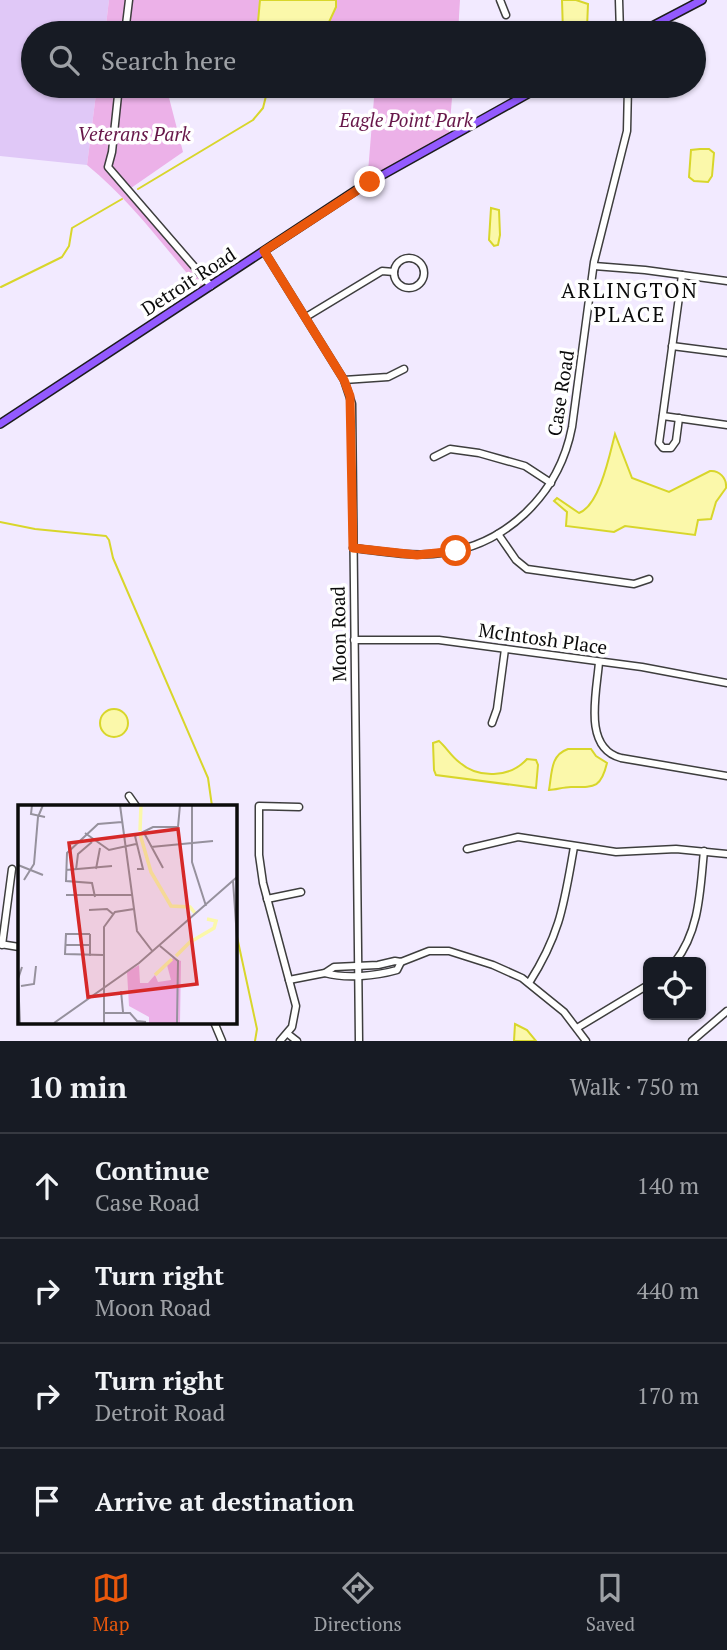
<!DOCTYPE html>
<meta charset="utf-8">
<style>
body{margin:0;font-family:"PT Serif",serif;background:#20242c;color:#f1f3f6}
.controls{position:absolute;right:21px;bottom:21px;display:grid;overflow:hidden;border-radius:10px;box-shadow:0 2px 5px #0004}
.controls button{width:63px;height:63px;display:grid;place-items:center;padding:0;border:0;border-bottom:2px solid #363941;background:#171b24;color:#f1f3f6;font:35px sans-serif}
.stop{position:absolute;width:21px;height:21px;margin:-16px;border:5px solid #ea580c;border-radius:50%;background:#fff}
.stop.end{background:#ea580c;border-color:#fff;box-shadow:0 2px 7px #0008}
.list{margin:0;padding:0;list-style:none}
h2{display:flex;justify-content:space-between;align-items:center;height:91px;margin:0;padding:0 28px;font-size:30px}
h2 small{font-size:23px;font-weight:400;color:#9ea1a6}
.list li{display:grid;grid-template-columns:46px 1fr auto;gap:21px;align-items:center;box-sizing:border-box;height:105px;padding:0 28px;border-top:2px solid #363941}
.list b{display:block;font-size:26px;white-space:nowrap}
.list p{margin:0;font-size:23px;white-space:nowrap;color:#9ea1a6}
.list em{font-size:23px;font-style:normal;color:#9ea1a6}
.icon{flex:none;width:38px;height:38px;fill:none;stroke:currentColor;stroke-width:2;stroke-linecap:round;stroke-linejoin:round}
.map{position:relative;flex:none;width:727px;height:1041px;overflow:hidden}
.search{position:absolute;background:#171b24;box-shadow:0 2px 5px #0004;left:21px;right:21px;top:21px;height:77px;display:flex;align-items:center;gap:18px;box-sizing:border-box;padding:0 24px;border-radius:38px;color:#9ea1a6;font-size:26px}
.sheet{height:511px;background:#171b24}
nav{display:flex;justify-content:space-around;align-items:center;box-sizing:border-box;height:98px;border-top:2px solid #363941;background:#171b24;font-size:19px;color:#9ea1a6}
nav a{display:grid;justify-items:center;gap:4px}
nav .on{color:#ea580c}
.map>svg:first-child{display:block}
.farmland{fill:#e0c8f7}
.green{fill:#ecb1e8}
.water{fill:#fbf8aa;stroke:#d8d62b;stroke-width:2}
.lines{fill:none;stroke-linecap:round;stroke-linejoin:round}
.stream{stroke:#d8d62b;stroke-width:2}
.minor-casing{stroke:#3e3e3e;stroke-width:9}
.major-casing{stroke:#1c1c1c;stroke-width:10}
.minor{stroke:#fff;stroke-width:6}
.major{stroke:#935aff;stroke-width:7}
.route{stroke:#ea580c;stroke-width:9}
.labels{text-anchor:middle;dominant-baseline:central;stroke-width:7;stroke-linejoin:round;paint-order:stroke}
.park-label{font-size:19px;font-style:italic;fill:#671749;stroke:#fff}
.street-label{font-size:19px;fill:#0b0b0b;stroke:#fff}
.neighbourhood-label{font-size:21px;letter-spacing:2px;fill:#0b0b0b;stroke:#fff}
.inset-river{fill:none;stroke:#fbf8aa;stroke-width:3.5}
.inset-road{fill:none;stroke:#96919d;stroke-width:2}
.view{fill:#d62828;fill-opacity:0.15;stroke:#d62828;stroke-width:3.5}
.inset-edge{fill:none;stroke:#0b0b0b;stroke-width:3.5}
</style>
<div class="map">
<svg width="727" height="1041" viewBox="0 0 727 1041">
<rect width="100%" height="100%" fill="#f2eaff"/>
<path class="farmland" d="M0,0H109L105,33H33V86H97L87,165L0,156Z"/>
<g class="green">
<path d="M109,0H460L458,33H105Z"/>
<path d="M97,86H166L183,152L131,188L207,275L219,277L200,289C164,246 131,201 87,165Z"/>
<path d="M375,86H453L449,134L373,177L368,172Z"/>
</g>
<g class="water">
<path d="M260,0H336V7L324,33H257Z"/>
<path d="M562,0H576L588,4L587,28L583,33H563Z"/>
<path d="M253,86H282L271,97L255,94Z"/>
<path d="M700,149H709L714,153L712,176L708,182L694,181L689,177L691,150Z"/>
<path d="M491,208L499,210L500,235L498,245L494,246L489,240Z"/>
<path d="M615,434L632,478L669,492L710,471C719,470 727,478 726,488L716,502L711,519L698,520L695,535L625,526L614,532L566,526L567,512L554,501L557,498L579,513C600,505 610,453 615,434Z"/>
<circle cx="114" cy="723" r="14"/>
<path d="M439,741C446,747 451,756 459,762C478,779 510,778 527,759L536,760L538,765L536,788L436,775L434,770L433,743Z"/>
<path d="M568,749H591L596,756L607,763C601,788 595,787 571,787C563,787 556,790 549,790C552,774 550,755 568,749Z"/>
<path d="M515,1024L527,1030L536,1041H514Z"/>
</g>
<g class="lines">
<g class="stream">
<path d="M138,189L253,120L263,108L266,96"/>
<path d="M1,287L62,257L69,246L72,228L122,199"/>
<path d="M0,522L35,529L106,536L109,540L113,558L208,778L212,806"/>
<path d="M234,923L257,1029L255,1041"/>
</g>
<defs>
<g id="minor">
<path d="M500,0L506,15"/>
<path d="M619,0L620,33"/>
<path d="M125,33L129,0"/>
<path d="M119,86L112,152L108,167L211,286"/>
<path d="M264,251L344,380L352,404L359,1041"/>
<circle cx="409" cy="273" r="15"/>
<path d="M594,266L645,270L727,281"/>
<path d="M306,317L382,271L394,272"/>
<path d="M672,346L727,353"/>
<path d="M344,380L388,377L404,369"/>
<path d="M663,416L727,425"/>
<path d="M679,418L676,441L671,448H663L659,443L682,275"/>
<path d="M434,457L450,449L479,453L525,466L551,483"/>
<path d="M498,534L516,560L527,569L634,584L649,579"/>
<path d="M353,548C379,551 406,556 433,554C504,549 559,495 572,427L594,262L627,131L628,86"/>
<path d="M354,640H439L642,667L727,683"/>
<path d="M599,662C597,691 582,748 621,758L727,776"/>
<path d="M492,723L497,709L505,649"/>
<path d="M129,796L136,806"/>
<path d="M467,849L518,837L616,852L676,849L727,854"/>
<path d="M267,899L301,892"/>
<path d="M0,944L19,947"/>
<path d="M2,945L12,869"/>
<path d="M675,962C700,930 700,890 704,851"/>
<path d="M325,973C346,979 376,976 397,970L401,962"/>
<path d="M289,980L325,973L334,967L378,965L395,961L401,962L429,951H449L493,965L522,978L564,1012L586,1041"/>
<path d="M529,983C561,933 564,903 574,847"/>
<path d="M214,1022L222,1041"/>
<path d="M577,1028L648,985"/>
<path d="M288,1034L297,1041"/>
<path d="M280,1041L292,1027L296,1006L263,883L259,855V806L299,807"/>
<path d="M692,1041L727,1011"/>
</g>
<g id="major">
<path d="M639,33L702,0"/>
<path d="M0,424L361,187L542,86"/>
</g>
</defs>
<use href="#minor" class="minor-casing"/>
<use href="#major" class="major-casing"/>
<use href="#minor" class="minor"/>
<use href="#major" class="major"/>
</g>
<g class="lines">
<path class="route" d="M370,182L264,251L344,380L350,396L353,548L417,555L456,551"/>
</g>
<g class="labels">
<g class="park-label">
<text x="406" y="119">Eagle Point Park</text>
<text x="134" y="133">Veterans Park</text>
</g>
<g class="street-label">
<text transform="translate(188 281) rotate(-33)">Detroit Road</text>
<text transform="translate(560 393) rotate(-81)">Case Road</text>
<text transform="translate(338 634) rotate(-91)">Moon Road</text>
<text transform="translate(543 638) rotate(8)">McIntosh Place</text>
</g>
<g class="neighbourhood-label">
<text x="630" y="290">ARLINGTON<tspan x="630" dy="24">PLACE</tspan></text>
</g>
</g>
<g transform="translate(18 805)">
<rect width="219" height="219" fill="#f2eaff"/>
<path d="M155,153L163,156L162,218H131V212L111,201L109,167L121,160L122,178H130L137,170L140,177L153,175L149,160Z" fill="#ecb1e8"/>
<path class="inset-river" d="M122,26L123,0M122,29L133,67L153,101L172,102L177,108M174,136L196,123L198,116L189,114M158,151L173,136M137,170L154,154"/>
<path class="inset-road" d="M14,0L13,9L27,12M102,0L119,126L135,147M174,0V57L188,101M160,22L162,0M125,26L145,63M67,28L91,45L118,39M117,31L135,22H160M117,31L125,64H119M133,42L195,36M0,60L25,70M78,64L82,43M48,65L94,61M58,65L60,49L74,37M6,75L16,59L20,12L25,0M215,76L219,133M48,90H114M77,92L74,78L48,76L49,48L80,19L104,17M71,105L89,104L95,109M72,129H48L47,149L85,150M47,140H72M142,141L160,156L159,218M72,151V129M3,181L16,179L18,161M103,186L105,207M86,208H112L119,216L128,217M2,218L0,174L4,162M36,218L121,158L219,72M86,218V122L97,107L116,104"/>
<path class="view" d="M160,24L179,179L70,192L51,38Z"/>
<rect width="219" height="219" class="inset-edge"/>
</g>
</svg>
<div class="controls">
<button><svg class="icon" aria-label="locate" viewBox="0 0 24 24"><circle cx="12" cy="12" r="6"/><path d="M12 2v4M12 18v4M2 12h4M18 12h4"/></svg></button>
</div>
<div class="stop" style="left:456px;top:551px"></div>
<div class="stop end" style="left:370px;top:182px"></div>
<div class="search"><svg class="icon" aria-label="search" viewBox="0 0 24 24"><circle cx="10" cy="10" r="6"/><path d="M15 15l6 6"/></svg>Search here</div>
</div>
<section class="sheet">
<h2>10 min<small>Walk · 750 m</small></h2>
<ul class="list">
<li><svg class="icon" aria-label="ahead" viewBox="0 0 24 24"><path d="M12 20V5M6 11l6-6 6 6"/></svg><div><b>Continue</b><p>Case Road</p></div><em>140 m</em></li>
<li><svg class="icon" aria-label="right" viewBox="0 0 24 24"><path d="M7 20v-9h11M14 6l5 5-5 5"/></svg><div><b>Turn right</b><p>Moon Road</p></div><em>440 m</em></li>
<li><svg class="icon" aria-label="right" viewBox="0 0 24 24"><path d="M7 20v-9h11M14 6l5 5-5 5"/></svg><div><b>Turn right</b><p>Detroit Road</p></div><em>170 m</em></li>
<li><svg class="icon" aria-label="arrive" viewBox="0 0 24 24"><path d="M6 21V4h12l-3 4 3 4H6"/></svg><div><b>Arrive at destination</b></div></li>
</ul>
</section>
<nav>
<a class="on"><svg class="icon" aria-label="map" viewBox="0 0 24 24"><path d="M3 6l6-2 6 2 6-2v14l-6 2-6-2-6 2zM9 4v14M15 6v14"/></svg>Map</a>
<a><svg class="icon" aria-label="directions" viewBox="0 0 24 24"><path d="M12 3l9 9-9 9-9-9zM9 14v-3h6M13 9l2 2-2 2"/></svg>Directions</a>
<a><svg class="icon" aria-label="saved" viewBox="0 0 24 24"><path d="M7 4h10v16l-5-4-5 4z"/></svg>Saved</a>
</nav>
